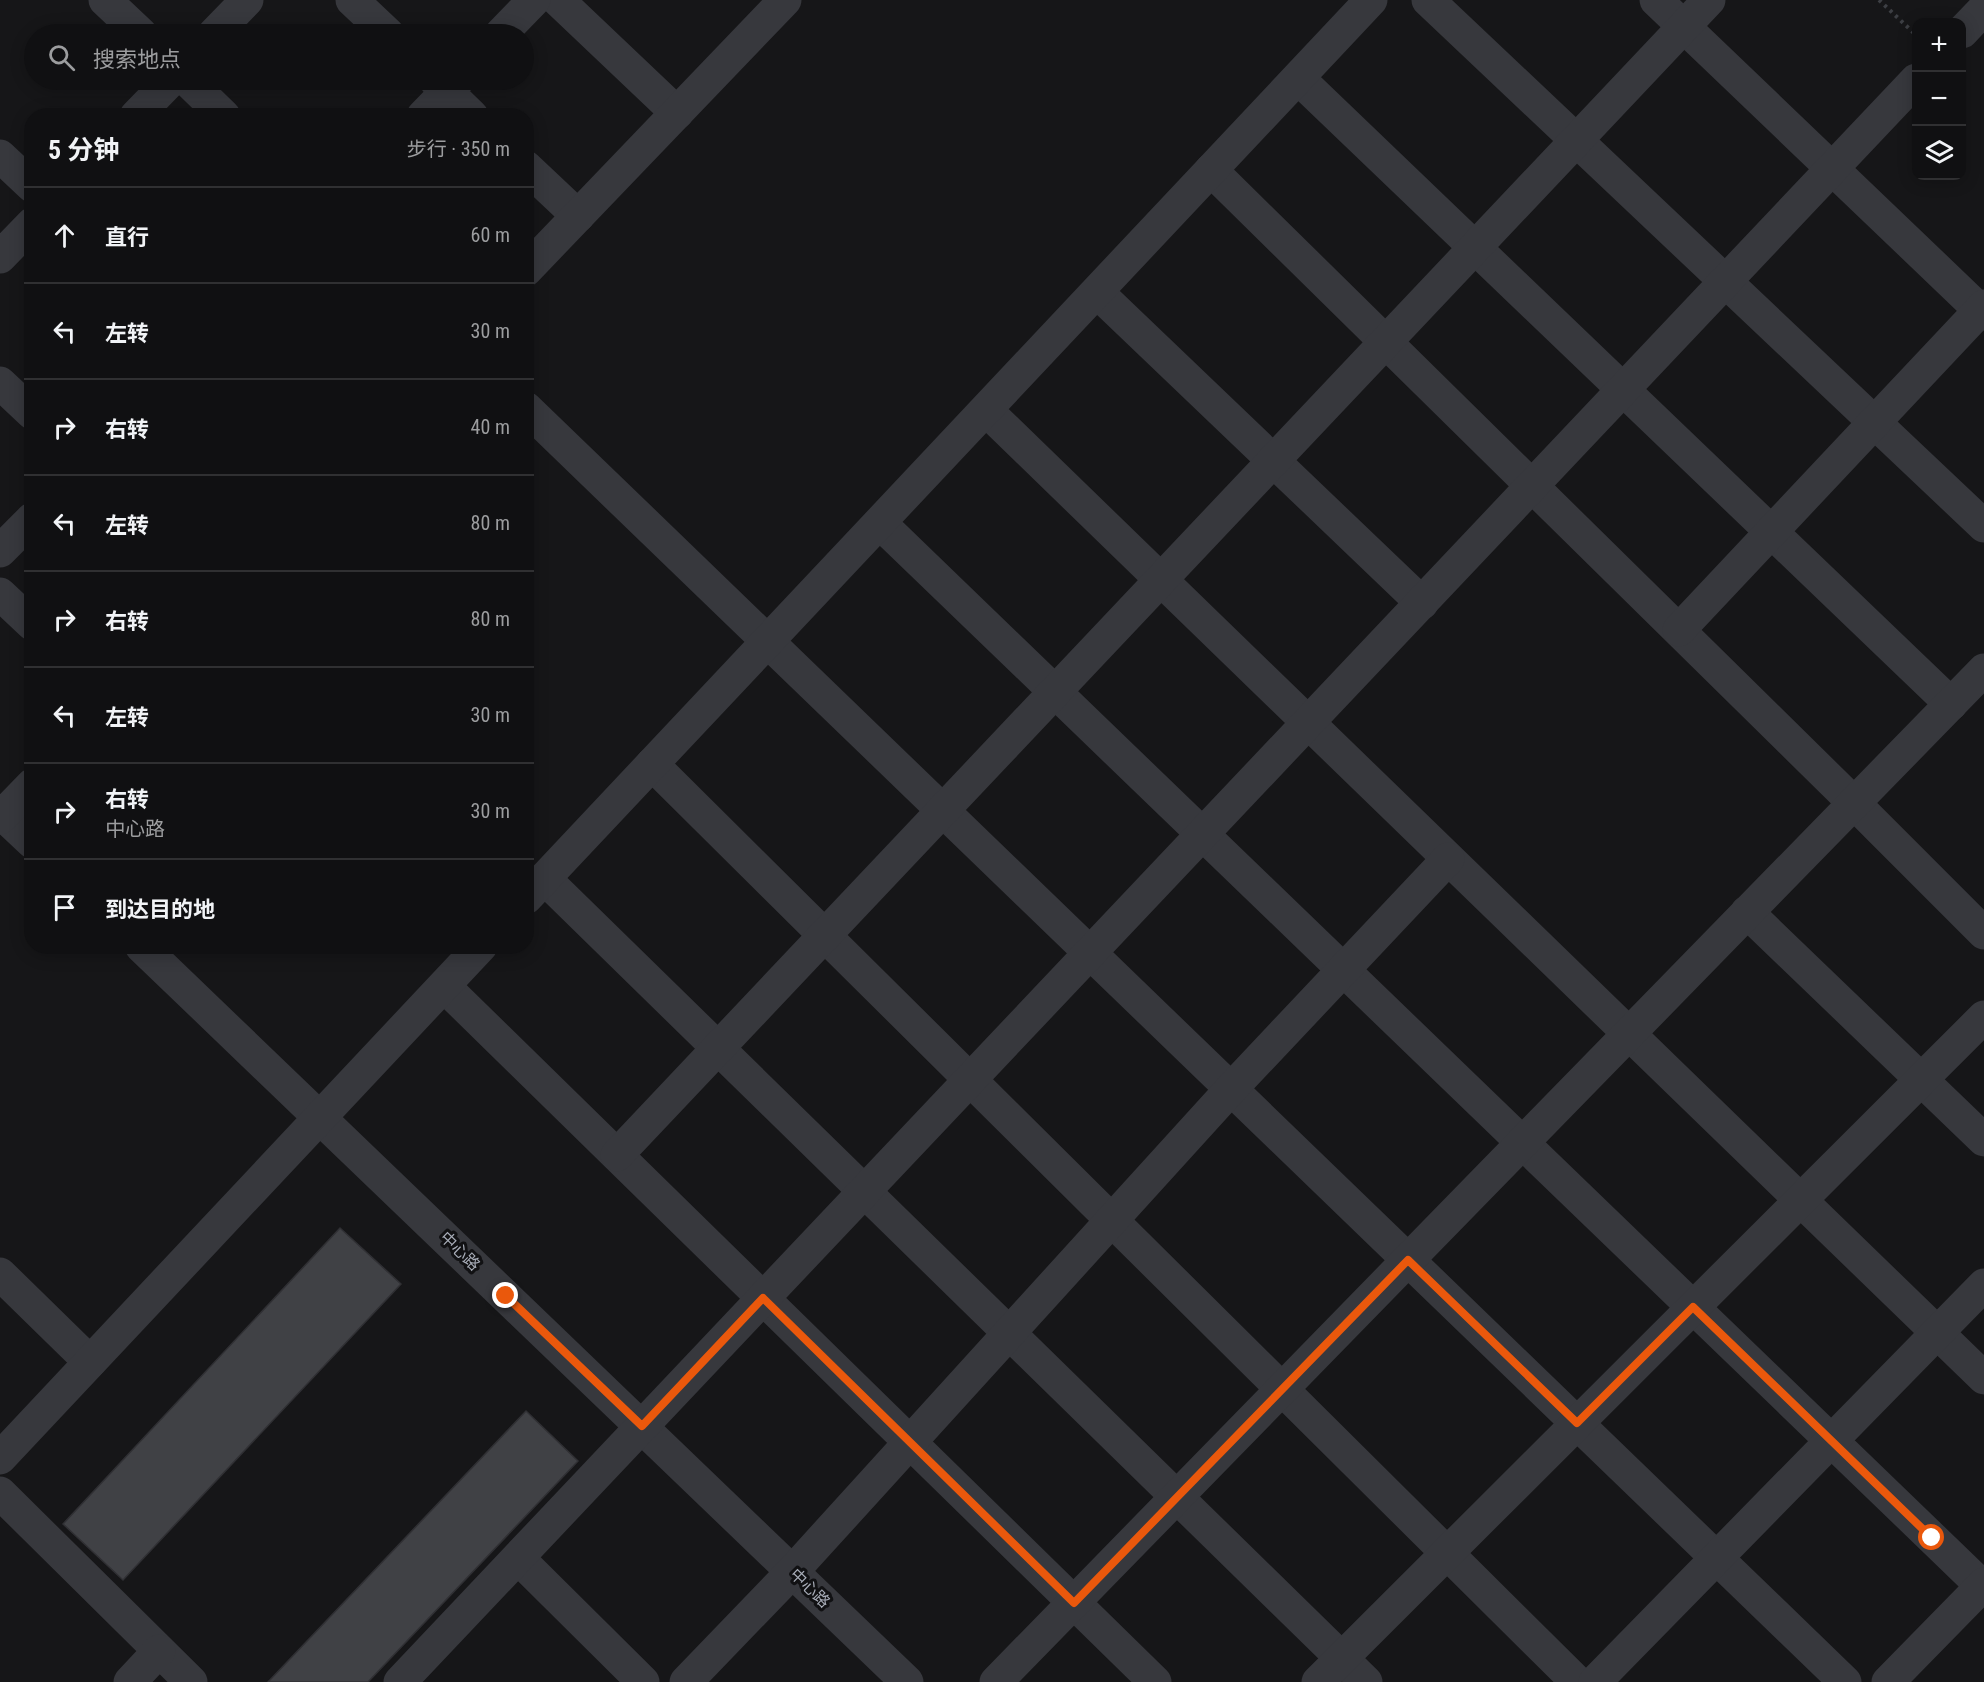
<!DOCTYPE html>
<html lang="zh">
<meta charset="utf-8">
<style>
body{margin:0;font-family:"Roboto Condensed","Noto Sans SC",sans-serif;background:#19191b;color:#f1f3f6}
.controls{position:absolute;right:18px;top:18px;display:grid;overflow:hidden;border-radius:12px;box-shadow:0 3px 15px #0003}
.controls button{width:54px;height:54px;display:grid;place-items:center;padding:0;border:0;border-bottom:2px solid #303032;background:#101012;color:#f1f3f6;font:30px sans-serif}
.stop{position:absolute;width:18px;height:18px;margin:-14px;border:4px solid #ea580c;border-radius:50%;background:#fff}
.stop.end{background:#ea580c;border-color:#fff;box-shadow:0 2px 6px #0008}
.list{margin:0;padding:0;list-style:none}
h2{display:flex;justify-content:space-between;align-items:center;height:78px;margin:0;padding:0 24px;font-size:26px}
h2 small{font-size:20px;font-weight:400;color:#9c9d9f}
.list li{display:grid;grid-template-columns:39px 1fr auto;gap:18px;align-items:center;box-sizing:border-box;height:96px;padding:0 24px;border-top:2px solid #303032}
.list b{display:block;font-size:22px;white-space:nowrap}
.list p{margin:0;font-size:20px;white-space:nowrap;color:#9c9d9f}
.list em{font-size:20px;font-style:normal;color:#9c9d9f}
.icon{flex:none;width:33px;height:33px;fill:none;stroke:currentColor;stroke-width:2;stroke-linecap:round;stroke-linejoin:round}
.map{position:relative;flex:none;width:1984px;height:1682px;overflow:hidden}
.search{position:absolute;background:#101012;box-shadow:0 3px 15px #0003;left:24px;top:24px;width:510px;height:66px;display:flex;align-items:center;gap:15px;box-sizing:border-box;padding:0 21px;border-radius:33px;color:#9c9d9f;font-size:22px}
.panel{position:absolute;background:#101012;box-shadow:0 3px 15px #0003;left:24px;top:108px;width:510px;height:846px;border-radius:24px}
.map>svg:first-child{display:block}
.building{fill:#404145;stroke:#303034;stroke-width:1.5}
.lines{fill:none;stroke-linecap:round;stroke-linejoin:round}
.path{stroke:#3d3f44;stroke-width:4;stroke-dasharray:3 4.5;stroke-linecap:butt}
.minor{stroke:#37383d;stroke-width:33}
.route{stroke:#ea580c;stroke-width:8}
.labels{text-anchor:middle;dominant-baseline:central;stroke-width:6;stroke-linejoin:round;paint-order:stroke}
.street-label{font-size:16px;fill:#a8adb8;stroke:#111113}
</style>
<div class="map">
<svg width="1984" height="1682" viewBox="0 0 1984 1682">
<rect width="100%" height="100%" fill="#161618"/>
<g class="building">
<path d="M340,1228L401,1284L123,1580L63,1524Z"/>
<path d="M526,1411L578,1461L368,1682H268Z"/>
</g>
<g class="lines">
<path class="path" d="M1879,0L1916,35"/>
<g class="minor">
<path d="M105,0L141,34"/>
<path d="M352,0L388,34"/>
<path d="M558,0L677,113"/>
<path d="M1428,0L1984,526"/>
<path d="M1656,0L1984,314"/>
<path d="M1962,32L1984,9"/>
<path d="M214,34L247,0"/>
<path d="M501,34L534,0"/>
<path d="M1298,78L1951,704"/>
<path d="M187,80L224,116"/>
<path d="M435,80L472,116"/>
<path d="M136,116L171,80"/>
<path d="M423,116L458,80"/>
<path d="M0,156L32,186"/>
<path d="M526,167L578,216"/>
<path d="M1211,170L1854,803L1984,933"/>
<path d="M0,257L32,224"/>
<path d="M526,270L785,0"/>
<path d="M1097,292L1422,603"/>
<path d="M0,383L32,413"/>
<path d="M526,408L1845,1682"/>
<path d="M986,410L1984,1378"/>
<path d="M880,523L1982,1586"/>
<path d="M0,551L32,519"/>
<path d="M0,594L32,624"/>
<path d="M1679,630L1984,306"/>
<path d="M652,764L1577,1682"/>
<path d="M0,812L32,842"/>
<path d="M0,818L32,785"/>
<path d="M545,879L1366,1682"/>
<path d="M526,898L1371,0"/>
<path d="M1747,912L1984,1140"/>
<path d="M141,946L907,1682"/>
<path d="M444,986L1155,1682"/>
<path d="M617,1155L1709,0"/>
<path d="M0,1274L90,1362"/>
<path d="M0,1458L481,946"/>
<path d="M0,1493L191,1682"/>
<path d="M518,1558L643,1682"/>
<path d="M130,1682L159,1651"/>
<path d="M400,1682L1916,80"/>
<path d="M686,1682L792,1572L1231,1089L1448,859"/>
<path d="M996,1682L1984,670"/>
<path d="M1318,1682L1984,1017"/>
<path d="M1595,1682L1984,1285"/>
<path d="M1888,1682L1984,1584"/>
</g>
</g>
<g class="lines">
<path class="route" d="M506,1296L642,1426L763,1298L1074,1603L1408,1260L1577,1423L1693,1307L1932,1538"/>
</g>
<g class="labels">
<g class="street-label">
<text transform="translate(460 1251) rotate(44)">中心路</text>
<text transform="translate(810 1588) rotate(44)">中心路</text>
</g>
</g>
</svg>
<div class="controls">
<button>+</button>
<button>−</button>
<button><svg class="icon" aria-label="layers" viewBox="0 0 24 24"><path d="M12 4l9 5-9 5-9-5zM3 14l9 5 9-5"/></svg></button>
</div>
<div class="stop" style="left:1932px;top:1538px"></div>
<div class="stop end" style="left:506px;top:1296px"></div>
<div class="search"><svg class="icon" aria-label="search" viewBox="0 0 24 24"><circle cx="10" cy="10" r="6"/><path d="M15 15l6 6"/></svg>搜索地点</div>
<section class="panel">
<h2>5 分钟<small>步行 · 350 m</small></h2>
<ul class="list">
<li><svg class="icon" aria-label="ahead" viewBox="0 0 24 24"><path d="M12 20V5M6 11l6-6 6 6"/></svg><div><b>直行</b></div><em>60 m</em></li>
<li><svg class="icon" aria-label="left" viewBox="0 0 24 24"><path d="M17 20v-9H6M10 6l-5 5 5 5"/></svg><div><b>左转</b></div><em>30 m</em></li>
<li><svg class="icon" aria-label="right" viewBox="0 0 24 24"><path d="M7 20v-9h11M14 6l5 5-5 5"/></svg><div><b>右转</b></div><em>40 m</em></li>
<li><svg class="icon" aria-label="left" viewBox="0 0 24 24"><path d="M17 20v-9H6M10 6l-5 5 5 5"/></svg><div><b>左转</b></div><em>80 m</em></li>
<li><svg class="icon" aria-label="right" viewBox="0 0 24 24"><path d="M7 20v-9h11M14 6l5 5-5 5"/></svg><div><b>右转</b></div><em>80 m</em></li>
<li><svg class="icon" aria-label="left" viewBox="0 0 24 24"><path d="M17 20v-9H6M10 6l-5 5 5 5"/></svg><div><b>左转</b></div><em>30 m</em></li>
<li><svg class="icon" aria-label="right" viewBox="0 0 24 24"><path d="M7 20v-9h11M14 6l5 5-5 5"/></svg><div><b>右转</b><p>中心路</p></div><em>30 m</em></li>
<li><svg class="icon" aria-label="arrive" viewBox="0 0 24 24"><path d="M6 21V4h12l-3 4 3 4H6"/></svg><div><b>到达目的地</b></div></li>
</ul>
</section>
</div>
